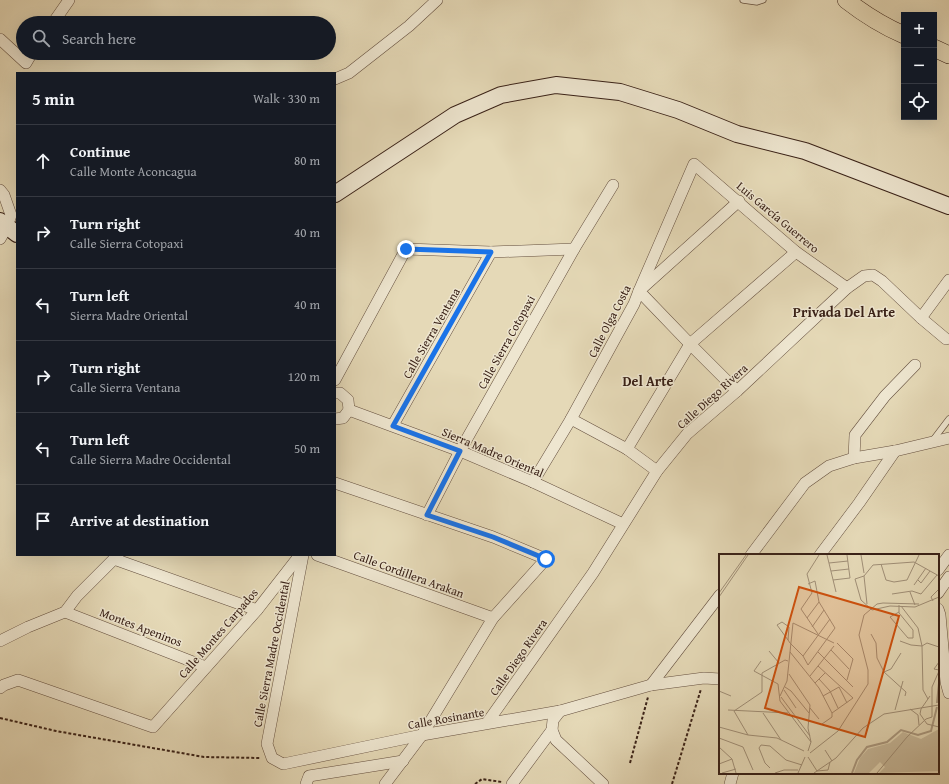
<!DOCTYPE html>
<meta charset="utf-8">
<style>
body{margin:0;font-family:"Gentium Book Plus",serif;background:#242831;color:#f1f3f6}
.controls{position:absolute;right:12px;top:12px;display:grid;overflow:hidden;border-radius:0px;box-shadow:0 4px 16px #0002}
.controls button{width:36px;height:36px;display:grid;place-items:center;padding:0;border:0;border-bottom:1px solid #363941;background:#171b24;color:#f1f3f6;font:20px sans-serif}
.stop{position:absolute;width:12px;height:12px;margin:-9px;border:3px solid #1a73e8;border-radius:50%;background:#fff}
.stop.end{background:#1a73e8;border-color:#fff;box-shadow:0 1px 4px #0008}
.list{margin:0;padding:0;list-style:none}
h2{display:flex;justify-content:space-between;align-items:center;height:52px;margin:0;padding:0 16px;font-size:17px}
h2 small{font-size:13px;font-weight:400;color:#9ea1a6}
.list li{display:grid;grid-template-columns:26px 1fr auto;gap:12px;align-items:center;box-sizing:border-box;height:72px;padding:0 16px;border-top:1px solid #363941}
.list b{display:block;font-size:15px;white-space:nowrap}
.list p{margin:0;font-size:13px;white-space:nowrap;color:#9ea1a6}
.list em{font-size:13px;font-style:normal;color:#9ea1a6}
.icon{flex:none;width:22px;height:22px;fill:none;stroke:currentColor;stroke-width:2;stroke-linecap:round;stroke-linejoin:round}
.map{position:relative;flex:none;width:949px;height:784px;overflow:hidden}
.search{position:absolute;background:#171b24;box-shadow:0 4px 16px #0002;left:16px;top:16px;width:320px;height:44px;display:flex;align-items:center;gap:10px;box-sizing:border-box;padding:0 14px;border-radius:22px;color:#9ea1a6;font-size:15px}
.panel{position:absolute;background:#171b24;box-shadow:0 4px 16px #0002;left:16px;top:72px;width:320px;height:484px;border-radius:0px}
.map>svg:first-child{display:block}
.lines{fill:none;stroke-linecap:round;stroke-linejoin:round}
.lane-casing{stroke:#644f3f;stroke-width:7}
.street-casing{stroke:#644f3f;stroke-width:12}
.secondary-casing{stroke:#392117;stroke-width:18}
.primary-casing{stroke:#392117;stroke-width:18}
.path{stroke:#392117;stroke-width:2;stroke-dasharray:3 2;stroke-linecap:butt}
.lane{stroke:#eee6d0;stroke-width:5.5}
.street{stroke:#eee6d0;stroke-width:11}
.secondary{stroke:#eee6d0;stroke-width:16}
.primary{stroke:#e5d9b7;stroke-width:17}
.route{stroke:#1a73e8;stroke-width:5}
.labels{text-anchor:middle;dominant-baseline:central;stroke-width:3;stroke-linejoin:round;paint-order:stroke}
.street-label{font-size:12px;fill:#392117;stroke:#eee6d0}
.quarter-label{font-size:14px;font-weight:bold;fill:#392117;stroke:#eee6d0}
.inset-river{fill:none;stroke:#ab9a81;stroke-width:2}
.inset-road{fill:none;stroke:#a08f77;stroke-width:1}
.view{fill:#ce510e;fill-opacity:0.15;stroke:#ce510e;stroke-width:2}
.inset-edge{fill:none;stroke:#392117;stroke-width:2}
</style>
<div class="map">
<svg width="949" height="784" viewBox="0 0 949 784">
<rect width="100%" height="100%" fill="#e5d9b7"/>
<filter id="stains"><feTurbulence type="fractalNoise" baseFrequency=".005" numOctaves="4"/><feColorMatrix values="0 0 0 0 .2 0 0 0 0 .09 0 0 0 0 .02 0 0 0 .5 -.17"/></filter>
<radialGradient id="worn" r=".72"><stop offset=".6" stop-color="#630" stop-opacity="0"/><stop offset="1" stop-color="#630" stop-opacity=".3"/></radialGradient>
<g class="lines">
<defs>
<g id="lane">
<path d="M743,0L757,2L763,0"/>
<path d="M933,440L949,419"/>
</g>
<g id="street">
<path d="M53,23L69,0"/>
<path d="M0,39L26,63L32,53"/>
<path d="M335,79L349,73L409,26L437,0"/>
<path d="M0,190L4,195L11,215L7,227L0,239"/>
<path d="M921,318L949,280"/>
<path d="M335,380L406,249L491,252L574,249"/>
<path d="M737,391L690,344L639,291L739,201"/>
<path d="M335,393H340L348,400L349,410L343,418L335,419"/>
<path d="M349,410L460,451L533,482L623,524"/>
<path d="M571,419L627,449L657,471"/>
<path d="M393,425L491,252"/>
<path d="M627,449L690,344L796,252"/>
<path d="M854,458L855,435L885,396L915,365"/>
<path d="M533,482L571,419L634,304L639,291L694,164L796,252L847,288"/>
<path d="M335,483L493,537L546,559L493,618L422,735L385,784"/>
<path d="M427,515L460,451L574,249L613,185"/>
<path d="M303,555L267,744L272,758L283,764L422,735L560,711L651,685L704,678L720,679"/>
<path d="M317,555L493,618"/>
<path d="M751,555L805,483L829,466L854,458L895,451L949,438"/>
<path d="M820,555L859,503L895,451"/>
<path d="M114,559L257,610"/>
<path d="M938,570L949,555"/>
<path d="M938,593L949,577"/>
<path d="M938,609L940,615L946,682L949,693"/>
<path d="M65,612L206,667"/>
<path d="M0,641L28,627L65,612L77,596L118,555"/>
<path d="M651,685L720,595"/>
<path d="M0,688L4,685L18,680L153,727L257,610L300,555"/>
<path d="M560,711L553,720L552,730L556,740L603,784"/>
<path d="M487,723L593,573L657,471L687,434L737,391L847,288L864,276L873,275L882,281L921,318L946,339"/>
<path d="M306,784L309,776L403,761"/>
<path d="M512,784L552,730"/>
<path d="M730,784L733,773"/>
</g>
<g id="secondary">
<path d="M335,194L455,115L501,95L556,85L620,92L678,110L737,134L805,151L949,206"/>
<path d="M0,221L17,234"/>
</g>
<g id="primary">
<path d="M846,0C864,14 883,26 904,35"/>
<path d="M934,48L949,55"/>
</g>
</defs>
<use href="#lane" class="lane-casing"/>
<use href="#street" class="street-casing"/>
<use href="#secondary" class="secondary-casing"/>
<use href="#primary" class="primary-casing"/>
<g class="path">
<path d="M0,718L56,731L204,757L261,758"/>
<path d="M630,763L648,697"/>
<path d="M475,784L482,779L502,782"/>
<path d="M672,784L701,689"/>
</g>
<use href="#lane" class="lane"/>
<use href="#street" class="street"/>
<use href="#secondary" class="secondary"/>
<use href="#primary" class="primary"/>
</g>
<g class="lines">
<path class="route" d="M406,249L491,252L393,426L460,451L427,515L493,537L546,559"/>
</g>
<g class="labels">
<g class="street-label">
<text transform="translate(778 217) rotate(40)">Luis García Guerrero</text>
<text transform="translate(609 321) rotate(-63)">Calle Olga Costa</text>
<text transform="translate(431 333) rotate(-60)">Calle Sierra Ventana</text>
<text transform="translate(506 342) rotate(-61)">Calle Sierra Cotopaxi</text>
<text transform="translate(712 396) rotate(-42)">Calle Diego Rivera</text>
<text transform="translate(493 452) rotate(23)">Sierra Madre Oriental</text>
<text transform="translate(409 574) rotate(20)">Calle Cordillera Arakan</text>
<text transform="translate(141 627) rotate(21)">Montes Apeninos</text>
<text transform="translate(218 633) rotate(-49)">Calle Montes Carpados</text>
<text transform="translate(271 654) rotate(-79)">Calle Sierra Madre Occidental</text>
<text transform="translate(518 657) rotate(-55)">Calle Diego Rivera</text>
<text transform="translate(446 718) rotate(-10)">Calle Rosinante</text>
</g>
<g class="quarter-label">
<text x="844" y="312">Privada Del Arte</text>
<text x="648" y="381">Del Arte</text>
</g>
</g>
<g transform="translate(719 554)">
<rect width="220" height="220" fill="#e5d9b7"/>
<path d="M220,175V217L160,219L166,213L161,208L150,219H135L141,204L149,195L171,189L184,178L202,185Z" fill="#c8ba9c"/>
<path class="inset-river" d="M218,149L220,129M133,219L138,206L148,193L168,188L182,176L199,181L212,177L218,153"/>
<path class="inset-road" d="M108,1L117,38M142,1L145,19M110,9L129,7M162,10L167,26L175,28L188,26L200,1M112,17L130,15M145,22L148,50M220,22L195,8L154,11L145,22L136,25L142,46L153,56L171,52L196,53L220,43M114,26L131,24L128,1M199,26L202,29L211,17M195,31L207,14M191,38L196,51M0,39L27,1M173,40L193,37L202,40L218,21M0,43L29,1M214,47L212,43L220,35M182,52L199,74L203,92L204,136L209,145M180,58L171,63L189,84H194V76L180,59V51M88,64L100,48M93,73L105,56M99,80L82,55L93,39L88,20L100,1M152,80L157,89L158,104L165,118L187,138L186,142M69,86L70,73L63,68L58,71L69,86L71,89L84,102L89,111L116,74L100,48L96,27L89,30M181,87L192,91L203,92L208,89L220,93M118,89L134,105L128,126M112,96L130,115M50,97L60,109M71,98L100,134L113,159V163L103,170M99,98L134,133M84,102L111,65M42,107L35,117L59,130L61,147L92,188M220,108L215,115L220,116M99,112L134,144L113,159M165,118L172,115L182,99M43,119L66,106L69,107M70,120L91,151L89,174L92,188L89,197M91,122L115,92M100,125L111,137L119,154M96,129L106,119M66,133L72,137L90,159M65,136L77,154M0,137L12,142M61,142L68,127L74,69L115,89M104,142L120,133L128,149M211,142L202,155L201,160L208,170L220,173M62,143L91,182M91,154L100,165M191,155L199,161L200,171M9,156L69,159M176,156L184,127M15,157L43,138V119M15,157L29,181M44,159L62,186M0,173L29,181L58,184L85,197M0,184L24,193L34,216M0,193L13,205L17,219M106,196L113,207M91,199L119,177L149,130V116L140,81L145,61L158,50L164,49L200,50M89,203L98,217M0,210L13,205M51,214L46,209L40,194L42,191L51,192L67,206L83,211M98,217L109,216L111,208M3,219L17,215M56,219L65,216H79M79,219L86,203M95,219L117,204L144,174L165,160L220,151M158,219L188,183L207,165L213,163V133L220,117"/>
<path class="view" d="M80,33L180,62L146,183L46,154Z"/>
<rect width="220" height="220" class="inset-edge"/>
</g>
<rect width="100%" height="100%" filter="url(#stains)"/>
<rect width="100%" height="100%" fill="url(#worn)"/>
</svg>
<div class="controls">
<button>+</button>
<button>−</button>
<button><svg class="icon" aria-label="locate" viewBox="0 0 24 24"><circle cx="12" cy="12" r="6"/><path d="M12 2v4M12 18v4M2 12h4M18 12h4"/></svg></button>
</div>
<div class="stop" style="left:546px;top:559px"></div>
<div class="stop end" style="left:406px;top:249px"></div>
<div class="search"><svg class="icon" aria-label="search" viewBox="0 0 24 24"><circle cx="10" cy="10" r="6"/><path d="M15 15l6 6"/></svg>Search here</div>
<section class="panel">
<h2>5 min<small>Walk · 330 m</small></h2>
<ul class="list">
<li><svg class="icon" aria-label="ahead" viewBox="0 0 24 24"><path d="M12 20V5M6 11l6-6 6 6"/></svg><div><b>Continue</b><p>Calle Monte Aconcagua</p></div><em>80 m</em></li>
<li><svg class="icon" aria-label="right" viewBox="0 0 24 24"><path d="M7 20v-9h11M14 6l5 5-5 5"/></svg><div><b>Turn right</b><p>Calle Sierra Cotopaxi</p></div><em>40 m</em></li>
<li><svg class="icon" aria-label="left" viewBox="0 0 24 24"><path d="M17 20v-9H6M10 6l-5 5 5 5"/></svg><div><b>Turn left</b><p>Sierra Madre Oriental</p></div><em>40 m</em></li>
<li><svg class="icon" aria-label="right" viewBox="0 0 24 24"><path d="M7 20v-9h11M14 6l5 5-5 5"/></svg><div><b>Turn right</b><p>Calle Sierra Ventana</p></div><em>120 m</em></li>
<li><svg class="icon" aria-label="left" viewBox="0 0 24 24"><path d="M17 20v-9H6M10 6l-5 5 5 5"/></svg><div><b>Turn left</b><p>Calle Sierra Madre Occidental</p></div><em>50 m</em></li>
<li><svg class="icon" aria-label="arrive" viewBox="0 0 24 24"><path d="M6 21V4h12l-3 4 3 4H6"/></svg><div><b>Arrive at destination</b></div></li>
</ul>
</section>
</div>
